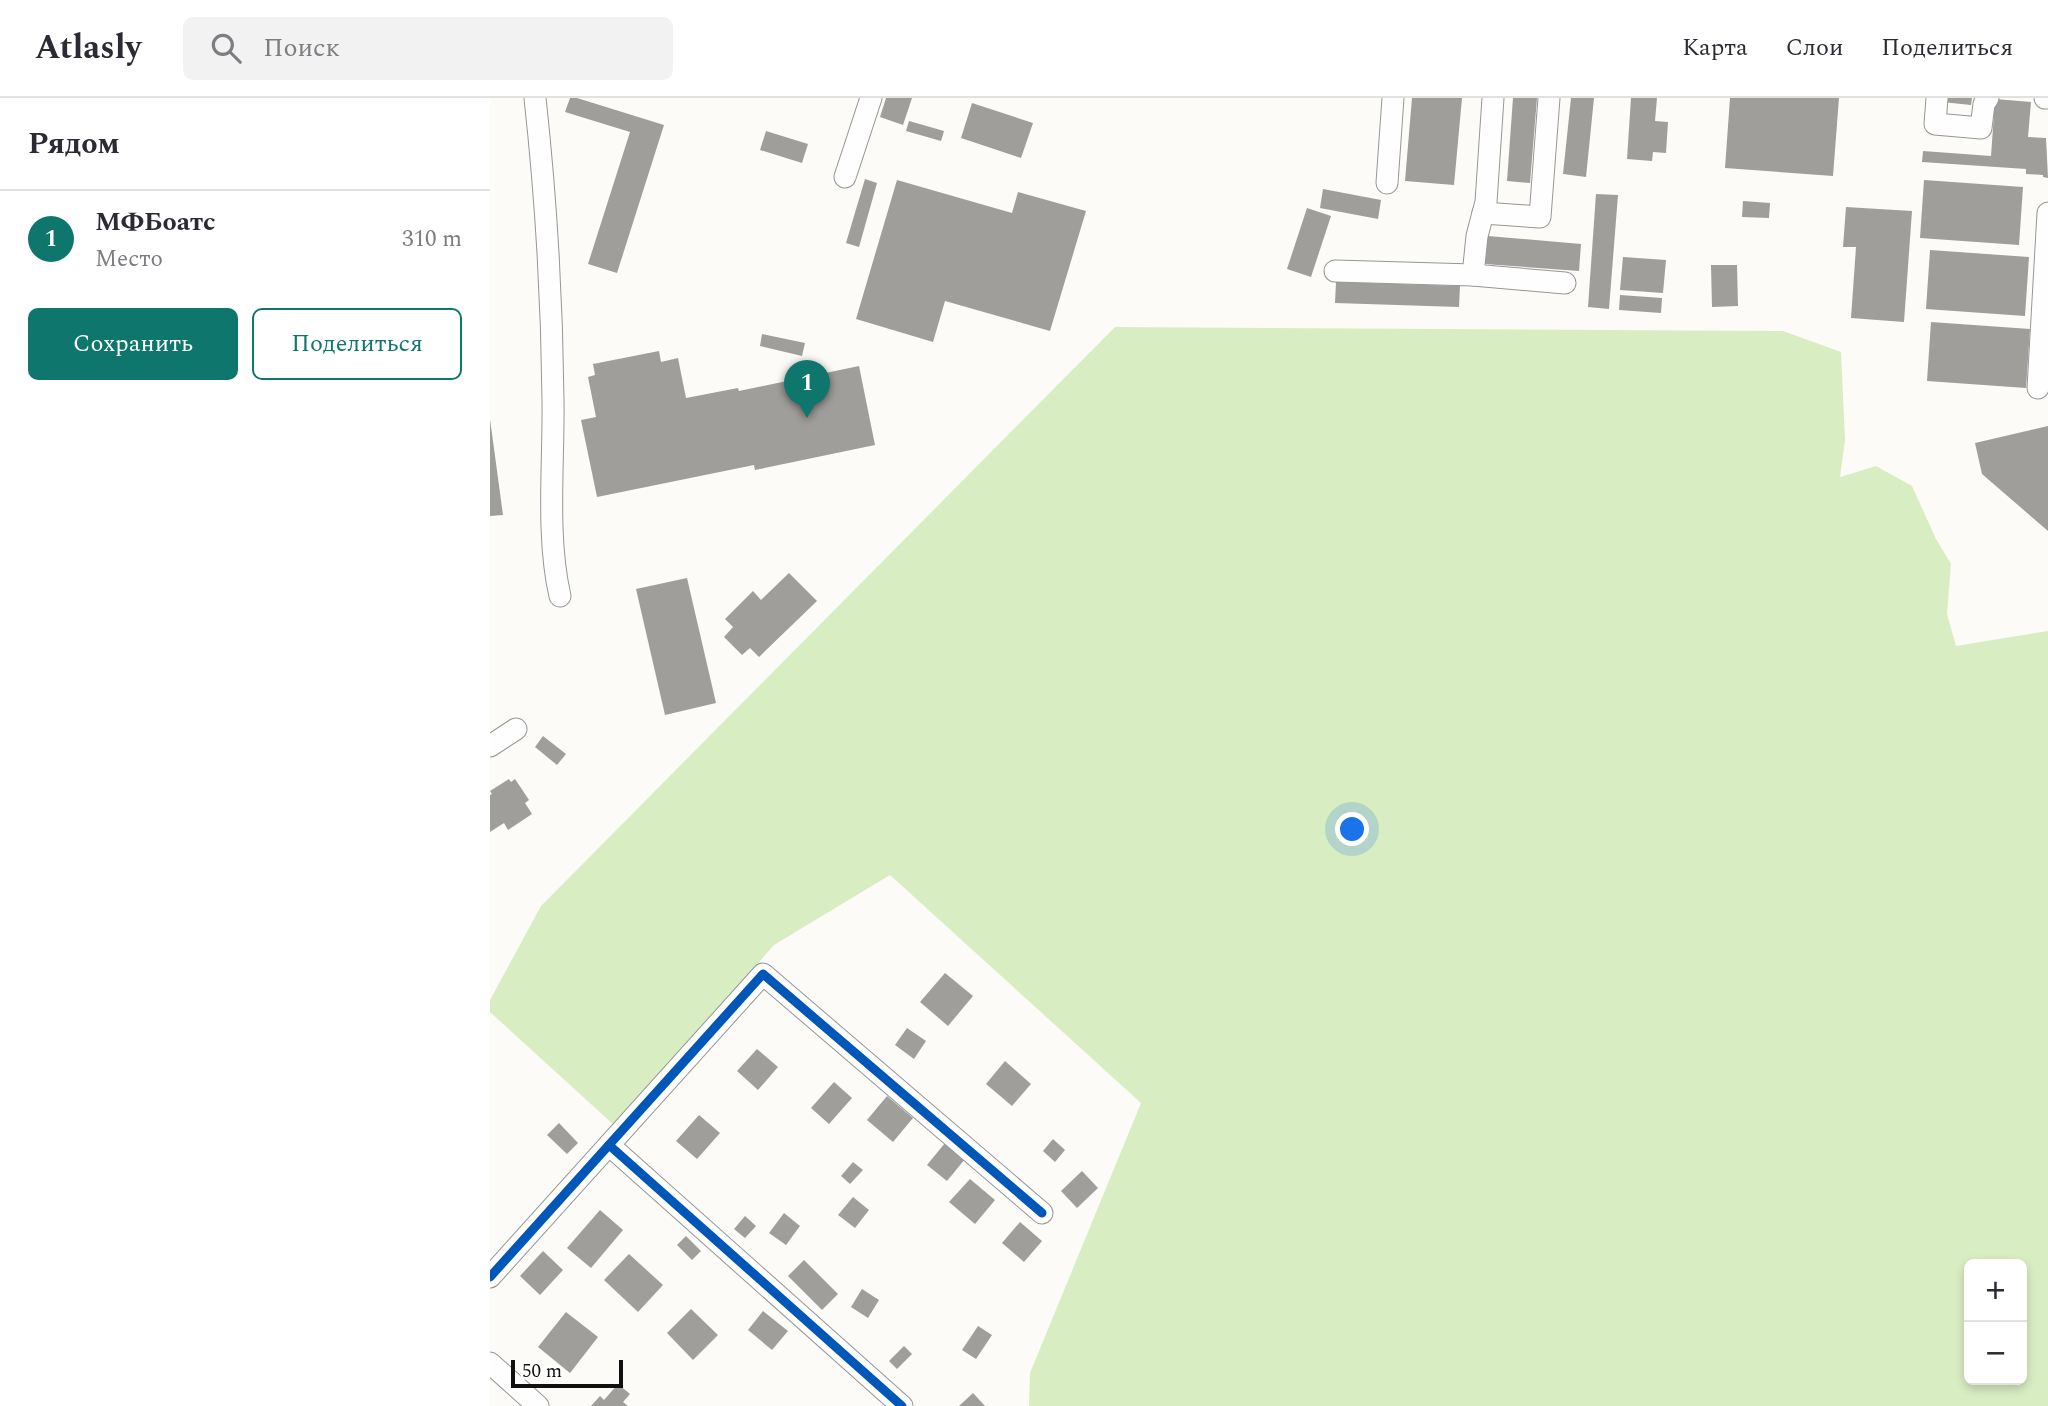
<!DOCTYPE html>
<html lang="ru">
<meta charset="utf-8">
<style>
body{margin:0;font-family:Spectral,serif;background:#f2f2f3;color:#2b2b33}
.controls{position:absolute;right:21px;bottom:21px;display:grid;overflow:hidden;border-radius:10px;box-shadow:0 4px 10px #0003}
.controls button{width:63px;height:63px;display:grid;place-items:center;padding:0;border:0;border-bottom:2px solid #e1e1e2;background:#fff;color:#2b2b33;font:35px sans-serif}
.scale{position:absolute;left:21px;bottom:18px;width:112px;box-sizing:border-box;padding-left:7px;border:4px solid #101010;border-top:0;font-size:19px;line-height:24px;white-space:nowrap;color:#101010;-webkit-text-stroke:5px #fff;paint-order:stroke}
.you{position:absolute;left:863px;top:732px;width:24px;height:24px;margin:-18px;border:5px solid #fff;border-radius:50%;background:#1a73e8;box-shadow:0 0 0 10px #1a73e833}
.badge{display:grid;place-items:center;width:46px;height:46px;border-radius:50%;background:#0f766e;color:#fff;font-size:23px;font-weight:700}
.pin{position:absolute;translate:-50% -58px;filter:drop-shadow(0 2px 4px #0008)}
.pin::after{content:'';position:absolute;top:37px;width:24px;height:21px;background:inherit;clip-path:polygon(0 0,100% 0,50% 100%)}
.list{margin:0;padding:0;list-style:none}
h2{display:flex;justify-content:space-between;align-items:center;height:91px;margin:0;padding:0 28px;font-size:30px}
h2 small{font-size:23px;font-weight:400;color:#7c7c81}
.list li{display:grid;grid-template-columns:46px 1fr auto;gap:21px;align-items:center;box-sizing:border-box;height:98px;padding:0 28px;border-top:2px solid #e1e1e2}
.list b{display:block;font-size:26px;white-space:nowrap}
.list p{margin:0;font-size:23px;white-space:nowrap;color:#7c7c81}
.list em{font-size:23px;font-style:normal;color:#7c7c81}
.actions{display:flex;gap:14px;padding:21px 28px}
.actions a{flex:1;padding:16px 0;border:2px solid #0f766e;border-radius:10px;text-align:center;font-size:24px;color:#0f766e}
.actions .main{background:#0f766e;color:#fff}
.icon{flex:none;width:38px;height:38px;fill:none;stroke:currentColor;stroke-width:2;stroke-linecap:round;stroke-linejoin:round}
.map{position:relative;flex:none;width:1558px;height:1308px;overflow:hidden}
header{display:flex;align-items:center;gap:42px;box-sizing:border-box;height:98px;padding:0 35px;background:#fff;border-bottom:2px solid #e1e1e2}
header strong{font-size:33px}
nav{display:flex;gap:38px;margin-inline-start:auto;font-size:24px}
.search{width:490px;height:63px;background:#f2f2f3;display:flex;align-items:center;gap:18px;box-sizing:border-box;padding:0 24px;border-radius:10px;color:#7c7c81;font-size:26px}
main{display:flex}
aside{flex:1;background:#fff}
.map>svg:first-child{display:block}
.forest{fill:#d9edc2;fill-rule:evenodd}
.building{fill:#a09e9b}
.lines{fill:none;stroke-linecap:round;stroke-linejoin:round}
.minor-casing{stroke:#969694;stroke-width:23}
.minor{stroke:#fffefe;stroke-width:21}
.cycleway-casing{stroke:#fff;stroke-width:13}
.cycleway{stroke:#0057b8;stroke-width:9}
</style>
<header>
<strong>Atlasly</strong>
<div class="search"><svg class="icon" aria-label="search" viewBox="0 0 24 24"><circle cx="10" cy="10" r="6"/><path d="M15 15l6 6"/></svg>Поиск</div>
<nav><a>Карта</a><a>Слои</a><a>Поделиться</a></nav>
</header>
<main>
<aside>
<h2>Рядом<small></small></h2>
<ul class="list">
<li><span class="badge">1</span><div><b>МФБоатс</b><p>Место</p></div><em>310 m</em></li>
</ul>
<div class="actions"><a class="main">Сохранить</a><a>Поделиться</a></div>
</aside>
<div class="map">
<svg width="1558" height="1308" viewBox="0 0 1558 1308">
<rect width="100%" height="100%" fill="#fcfbf7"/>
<path class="forest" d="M625,229L1293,233L1351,254L1355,342L1350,379L1386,368L1422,388L1446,441L1461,466L1457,516L1466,548L1558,533V1308H539L540,1275L651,1005L400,777L284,847L125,1028L0,914V902L51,808ZM1479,1166H1532V1282H1479Z"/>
<g class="building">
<path d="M80,0H87L174,27L127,175L98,166L140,34L75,14Z"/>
<path d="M396,0H422L413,27L390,19Z"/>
<path d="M922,0H972L964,87L915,83Z"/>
<path d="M1023,0H1047L1040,85L1017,83Z"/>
<path d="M1081,0H1104L1096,79L1073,76Z"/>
<path d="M1141,0H1167L1165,23L1178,24L1176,55L1163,54L1162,63L1137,61Z"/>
<path d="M1240,0H1349L1343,78L1235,70Z"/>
<path d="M1453,0H1482L1481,7L1452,4Z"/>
<path d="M1505,1L1541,4L1538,39L1556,40L1558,80L1553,79V77L1536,76V71L1432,64L1433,53L1501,58Z"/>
<path d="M482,5L543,25L531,60L471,40Z"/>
<path d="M419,23L454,33L451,43L416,33Z"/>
<path d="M276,33L318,46L312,65L270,52Z"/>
<path d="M375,81L387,85L369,149L356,145Z"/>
<path d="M407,82L522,115L528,94L596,113L560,233L455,203L443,244L366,221Z"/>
<path d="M1434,82L1533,89L1529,147L1430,140Z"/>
<path d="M833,91L891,102L888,121L830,110Z"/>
<path d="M1106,96L1128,97L1119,211L1098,209Z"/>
<path d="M1253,103L1280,105L1279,120L1252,119Z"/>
<path d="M1356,109L1422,113L1414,224L1361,220L1366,149H1353Z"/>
<path d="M817,110L841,118L821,179L797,171Z"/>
<path d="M998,138L1091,146L1089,173L995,166Z"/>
<path d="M1440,152L1539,159L1535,218L1436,211Z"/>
<path d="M1133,159L1176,162L1173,195L1130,192Z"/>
<path d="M1221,167H1247L1248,208L1222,209Z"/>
<path d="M846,184L970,188L969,209L845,205Z"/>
<path d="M1130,197L1172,200L1171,215L1129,212Z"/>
<path d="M1441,224L1540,231L1536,290L1437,283Z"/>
<path d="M272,236L315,245L312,258L270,248Z"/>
<path d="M169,253L171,264L188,260L196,300L248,290L249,293L369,268L385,347L265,372L264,367L107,399L91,322L106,319L98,279L105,277L103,266Z"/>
<path d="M0,321L13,417L0,418Z"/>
<path d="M1558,328V433L1492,376L1485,345Z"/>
<path d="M299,475L327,503L269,559L260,550L252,557L234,539L243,529L235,521L263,493L271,502Z"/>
<path d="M197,480L226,605L175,617L146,491Z"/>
<path d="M53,638L76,656L67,667L45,649Z"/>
<path d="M19,681L21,684L25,681L39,702L35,705L42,716L18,732L14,725L0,734V697L2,696L0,693Z"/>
<path d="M455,875L483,898L458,928L430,904Z"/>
<path d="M417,930L436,943L424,961L405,947Z"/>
<path d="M267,951L288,969L268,992L247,973Z"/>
<path d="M515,963L541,986L522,1008L496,986Z"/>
<path d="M344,984L362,1000L339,1026L321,1010Z"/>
<path d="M397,998L423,1020L403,1044L377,1022Z"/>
<path d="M209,1017L230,1035L207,1061L186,1043Z"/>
<path d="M69,1025L88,1045L77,1056L57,1037Z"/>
<path d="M563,1041L575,1052L565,1064L553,1053Z"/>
<path d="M455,1045L475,1061L457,1083L437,1067Z"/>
<path d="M363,1064L373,1072L360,1086L351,1078Z"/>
<path d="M592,1073L608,1090L587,1110L571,1093Z"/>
<path d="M480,1081L505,1102L485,1126L459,1104Z"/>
<path d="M363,1099L379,1112L365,1130L348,1117Z"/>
<path d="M110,1112L133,1132L101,1170L77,1150Z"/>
<path d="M294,1115L310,1128L296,1147L279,1135Z"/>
<path d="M255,1118L266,1128L255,1140L244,1131Z"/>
<path d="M530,1124L552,1143L534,1164L512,1145Z"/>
<path d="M196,1138L211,1153L202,1162L187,1147Z"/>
<path d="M53,1153L73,1172L50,1197L30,1178Z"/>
<path d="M139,1156L173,1187L148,1214L114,1182Z"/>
<path d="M314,1162L348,1196L332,1212L298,1178Z"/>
<path d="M372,1191L389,1202L378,1220L361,1209Z"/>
<path d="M201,1211L228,1237L203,1262L177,1235Z"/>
<path d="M273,1213L298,1233L282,1252L258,1232Z"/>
<path d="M76,1214L108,1239L80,1275L48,1249Z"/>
<path d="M488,1228L502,1237L486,1261L472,1252Z"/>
<path d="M414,1248L422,1256L407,1271L399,1263Z"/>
<path d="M128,1286L140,1296L133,1304L138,1308H101L110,1298L114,1302Z"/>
<path d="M483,1295L495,1308H469Z"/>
</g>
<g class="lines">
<defs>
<g id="minor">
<path d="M45,0C56,100 62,201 63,302C64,364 56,438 70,498"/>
<path d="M1003,0L996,104L987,138L983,177L1075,185"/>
<path d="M1447,0L1445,26L1491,30L1494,6L1498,0"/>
<path d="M1555,0H1558"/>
<path d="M355,79L381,0"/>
<path d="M897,85L903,0"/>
<path d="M993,115L1050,119L1059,0"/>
<path d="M845,173L983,177"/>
<path d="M1548,290L1558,115"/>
<path d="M0,648L26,631"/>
<path d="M119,1047L412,1308"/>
<path d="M0,1179L273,876L552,1115"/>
<path d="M0,1265L48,1308"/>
</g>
</defs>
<use href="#minor" class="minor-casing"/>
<use href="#minor" class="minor"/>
<defs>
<g id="cycleway">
<path d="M119,1047L412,1308"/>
<path d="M0,1179L273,876L552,1115"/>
</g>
</defs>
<use href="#cycleway" class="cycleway-casing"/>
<use href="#cycleway" class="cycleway"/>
</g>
</svg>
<div class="controls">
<button>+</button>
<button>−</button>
</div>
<div class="scale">50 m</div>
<div class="you"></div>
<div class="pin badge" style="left:317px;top:320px">1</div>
</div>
</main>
